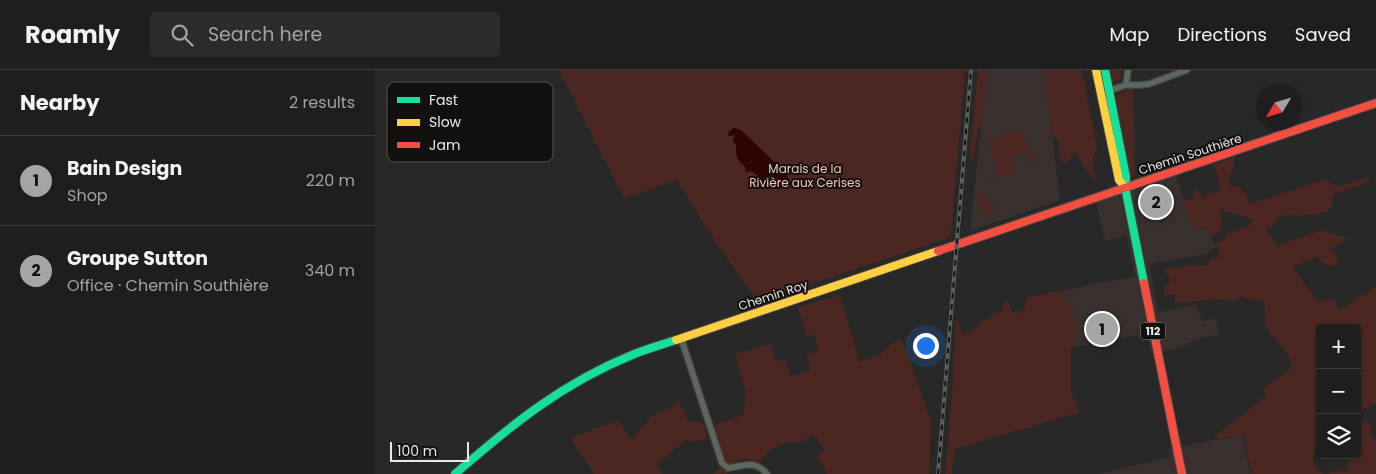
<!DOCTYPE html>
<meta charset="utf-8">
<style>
body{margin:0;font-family:Poppins,sans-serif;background:#2c2b2b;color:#f1f3f6}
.controls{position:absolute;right:15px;bottom:15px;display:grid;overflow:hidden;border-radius:5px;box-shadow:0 1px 4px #0004}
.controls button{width:45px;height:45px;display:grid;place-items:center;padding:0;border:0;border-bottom:1px solid #3c3c3c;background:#1f1e1e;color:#f1f3f6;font:25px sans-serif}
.compass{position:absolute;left:881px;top:15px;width:45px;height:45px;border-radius:50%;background:#1f1e1e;box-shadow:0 1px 4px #0004;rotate:232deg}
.scale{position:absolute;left:15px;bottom:12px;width:79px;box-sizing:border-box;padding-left:5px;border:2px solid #eae8e8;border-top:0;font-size:14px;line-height:18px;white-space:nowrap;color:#eae8e8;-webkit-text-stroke:4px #121110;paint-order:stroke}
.you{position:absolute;left:550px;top:275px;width:18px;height:18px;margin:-12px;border:4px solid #fff;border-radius:50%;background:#1a73e8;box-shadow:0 0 0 8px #1a73e833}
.badge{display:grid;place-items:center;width:32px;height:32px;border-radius:50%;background:#a6a5a5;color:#111;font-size:16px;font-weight:700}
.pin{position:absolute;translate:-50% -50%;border:2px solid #fff;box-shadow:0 1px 5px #0006}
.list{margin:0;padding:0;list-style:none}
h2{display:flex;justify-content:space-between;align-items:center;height:65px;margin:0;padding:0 20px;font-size:21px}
h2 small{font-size:16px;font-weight:400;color:#a1a2a4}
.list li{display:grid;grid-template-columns:32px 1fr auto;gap:15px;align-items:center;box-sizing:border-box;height:90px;padding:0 20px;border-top:1px solid #3c3c3c}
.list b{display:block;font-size:19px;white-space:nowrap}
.list p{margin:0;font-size:16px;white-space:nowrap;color:#a1a2a4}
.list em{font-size:16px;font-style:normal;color:#a1a2a4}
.icon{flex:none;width:28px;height:28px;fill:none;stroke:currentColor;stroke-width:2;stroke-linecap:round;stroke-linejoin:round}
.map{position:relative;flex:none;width:1001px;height:404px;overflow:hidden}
header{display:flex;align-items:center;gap:30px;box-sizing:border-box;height:70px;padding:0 25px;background:#1f1e1e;border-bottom:1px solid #3c3c3c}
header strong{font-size:24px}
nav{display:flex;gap:28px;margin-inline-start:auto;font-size:18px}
.search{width:350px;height:45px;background:#2c2b2b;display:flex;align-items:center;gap:12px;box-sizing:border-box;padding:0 18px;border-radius:5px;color:#a1a2a4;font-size:19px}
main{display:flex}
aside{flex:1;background:#1f1e1e}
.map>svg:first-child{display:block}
.built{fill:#382f2e}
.green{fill:#4c2620}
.water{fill:#300404}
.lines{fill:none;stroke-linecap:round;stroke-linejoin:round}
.street-casing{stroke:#444343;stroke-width:8}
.fast-casing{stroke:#444343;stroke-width:10}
.slow-casing{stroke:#444343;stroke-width:10}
.jam-casing{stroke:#444343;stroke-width:10}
.street{stroke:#5c675e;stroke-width:5.5}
.fast{stroke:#16e098;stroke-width:8}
.slow{stroke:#ffcf43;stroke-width:8}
.jam{stroke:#f24e42;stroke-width:8}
.rail-casing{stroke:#5b5f5c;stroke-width:4}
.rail{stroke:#121110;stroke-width:2;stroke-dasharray:5.5;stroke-linecap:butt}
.labels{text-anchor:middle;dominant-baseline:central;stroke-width:4;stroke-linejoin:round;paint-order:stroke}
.shield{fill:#121110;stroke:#a9a8a7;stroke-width:1}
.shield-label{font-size:11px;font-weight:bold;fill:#eae8e8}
.street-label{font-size:12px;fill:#eae8e8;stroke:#121110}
.park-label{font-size:12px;fill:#fdc4ba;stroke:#121110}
.key{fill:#121110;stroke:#535251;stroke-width:1}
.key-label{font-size:14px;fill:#eae8e8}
</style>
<header>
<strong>Roamly</strong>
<div class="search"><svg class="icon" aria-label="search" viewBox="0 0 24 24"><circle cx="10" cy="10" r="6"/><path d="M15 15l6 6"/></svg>Search here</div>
<nav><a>Map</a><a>Directions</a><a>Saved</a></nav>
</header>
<main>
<aside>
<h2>Nearby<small>2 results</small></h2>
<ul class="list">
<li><span class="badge">1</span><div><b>Bain Design</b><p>Shop</p></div><em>220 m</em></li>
<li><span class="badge">2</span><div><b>Groupe Sutton</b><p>Office · Chemin Southière</p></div><em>340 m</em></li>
</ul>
</aside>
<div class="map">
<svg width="1001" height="404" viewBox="0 0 1001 404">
<rect width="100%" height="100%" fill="#292828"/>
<g class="built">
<path d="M612,0H669L685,130L595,161Z"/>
<path d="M801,105L817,155L826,159L833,157L840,178L835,180L831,184L775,194L783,242L821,235L828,251L841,248L844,265L821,269L805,278L776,283L772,263L737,271V270L700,277L688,220L760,206L752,166L730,171L721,132Z"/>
<path d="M868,364L875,404H722L796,387L794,379Z"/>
</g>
<g class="green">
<path d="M184,0H590L576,167L383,232L339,170L302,110L249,129Z"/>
<path d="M603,0H612L606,58L603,59L598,93L595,81Z"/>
<path d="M669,0H707L722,78L717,90L721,113L710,99L700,82L692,93H689C682,87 684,80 685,71L677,65Z"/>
<path d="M733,0H748L746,7L741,13L736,12Z"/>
<path d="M758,17L760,107L756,106L753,103L739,30L742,25Z"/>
<path d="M646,59L652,74L657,80L658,93L657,94L652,82L636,87L640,101L617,109L616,107L623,104L613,71Z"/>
<path d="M859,87C859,91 860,96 858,100C855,107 853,108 854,116C867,114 870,123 875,134L951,109L957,115L965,116L994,107V112L959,124L957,128V139L939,145L921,146L910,145L906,146L901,150V155L891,159L902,176L946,160L973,169L956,178L965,192C954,199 950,197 943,187L917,197L942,231L958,229L963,239L972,237L979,229L991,224L998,217L1001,218V333L989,339L982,345V258H945V371L941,372L943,378L939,380C936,391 938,399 949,404H876L869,364L837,369L891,326L887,320L918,297L910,280L896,265L891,257L889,231L864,227L859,232L850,229L800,233V225L790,226C788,218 790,216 795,210V208L788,200L814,195H831L837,189L846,187L843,177L840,178L839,174L850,169L852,164L874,156L877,154L876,149L845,139C846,152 852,160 836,166L833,157L823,159L817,155L809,131L820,127L819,121L824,119L828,130L831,129L830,125L847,120L838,94Z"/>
<path d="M605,122L608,128L614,126L620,142L607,146L600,124Z"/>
<path d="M688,220L691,232L696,235L702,263V265L698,268L700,277L696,278V318L697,324L705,342L580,379L577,404H570L577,324L581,249L584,251C585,257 584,263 590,265C602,260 600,256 609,250C615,246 622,244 628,241L629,232L634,231C634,241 640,247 649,240L651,228Z"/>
<path d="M465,225L485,292L504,285L523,269L527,271L535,291L556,351L554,404H452L442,387L450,379L438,364L426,372L409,373L395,380L390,385L386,392L371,389L360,391L352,404H338L347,396L350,391L339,355L368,345L371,325L360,284L396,274L401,291L410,289L416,306L436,300L431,285L444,281L439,265L432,267L423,237Z"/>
<path d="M304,330L313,351L327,352L332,364L330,368C324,373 319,372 311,370L282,394L287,404H219L195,368L244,350L255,368H259L277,345L295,338Z"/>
<path d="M982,349C987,351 993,352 996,354V364L1001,372V404H953L959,400L972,402L974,399L972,395L977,385H982Z"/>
</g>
<path class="water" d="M358,58H360L367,61L410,102L414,110C404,130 386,105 375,101L372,103L371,102L370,97C369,95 366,94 365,92C361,88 361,80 361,75L358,71L359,65L355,66L353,65V63Z"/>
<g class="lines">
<defs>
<g id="street">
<path d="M751,15L753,0"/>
<path d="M733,21L751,15H765L774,14L812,0"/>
<path d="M306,268L347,393L353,398C370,396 379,389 392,404"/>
</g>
<g id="fast">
<path d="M730,0L751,107L750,117L769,213"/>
<path d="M80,404C136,355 188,313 257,285C271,279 286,275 301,270"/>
</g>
<g id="slow">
<path d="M721,0L744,110L750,117"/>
<path d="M301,270L563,181"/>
</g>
<g id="jam">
<path d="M563,181L1001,33"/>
<path d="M769,213L807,404"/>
</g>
</defs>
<use href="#street" class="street-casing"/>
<use href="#fast" class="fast-casing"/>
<use href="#slow" class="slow-casing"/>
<use href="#jam" class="jam-casing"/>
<use href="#street" class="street"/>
<use href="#fast" class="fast"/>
<use href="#slow" class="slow"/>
<use href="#jam" class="jam"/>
<defs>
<path id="rail" d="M563,404L596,0"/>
</defs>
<use href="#rail" class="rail-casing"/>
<use href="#rail" class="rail"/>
</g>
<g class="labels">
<rect class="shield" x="765.5" y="252.5" width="25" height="17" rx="4"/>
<g class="shield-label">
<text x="778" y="261">112</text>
</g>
<g class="street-label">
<text transform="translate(815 84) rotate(-18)">Chemin Southière</text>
<text transform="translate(398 225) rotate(-18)">Chemin Roy</text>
</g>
<g class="park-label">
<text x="430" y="98">Marais de la<tspan x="430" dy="14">Rivière aux Cerises</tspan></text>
</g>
</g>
<rect x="12" y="12" width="166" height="80" rx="8" class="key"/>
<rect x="22" y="27" width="23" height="6" fill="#16e098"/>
<rect x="22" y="49" width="23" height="7" fill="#ffcf43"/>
<rect x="22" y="72" width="23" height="6" fill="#f24e42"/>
<g class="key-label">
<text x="54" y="35">Fast</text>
<text x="54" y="57">Slow</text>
<text x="54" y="80">Jam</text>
</g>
</svg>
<div class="controls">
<button>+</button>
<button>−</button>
<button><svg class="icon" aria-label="layers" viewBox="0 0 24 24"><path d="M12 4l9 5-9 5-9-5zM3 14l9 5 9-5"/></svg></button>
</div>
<svg class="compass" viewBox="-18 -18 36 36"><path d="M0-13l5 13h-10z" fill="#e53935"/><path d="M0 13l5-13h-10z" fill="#a1a2a4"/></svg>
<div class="scale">100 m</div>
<div class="you"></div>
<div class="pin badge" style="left:727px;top:259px">1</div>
<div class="pin badge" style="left:781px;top:132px">2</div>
</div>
</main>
